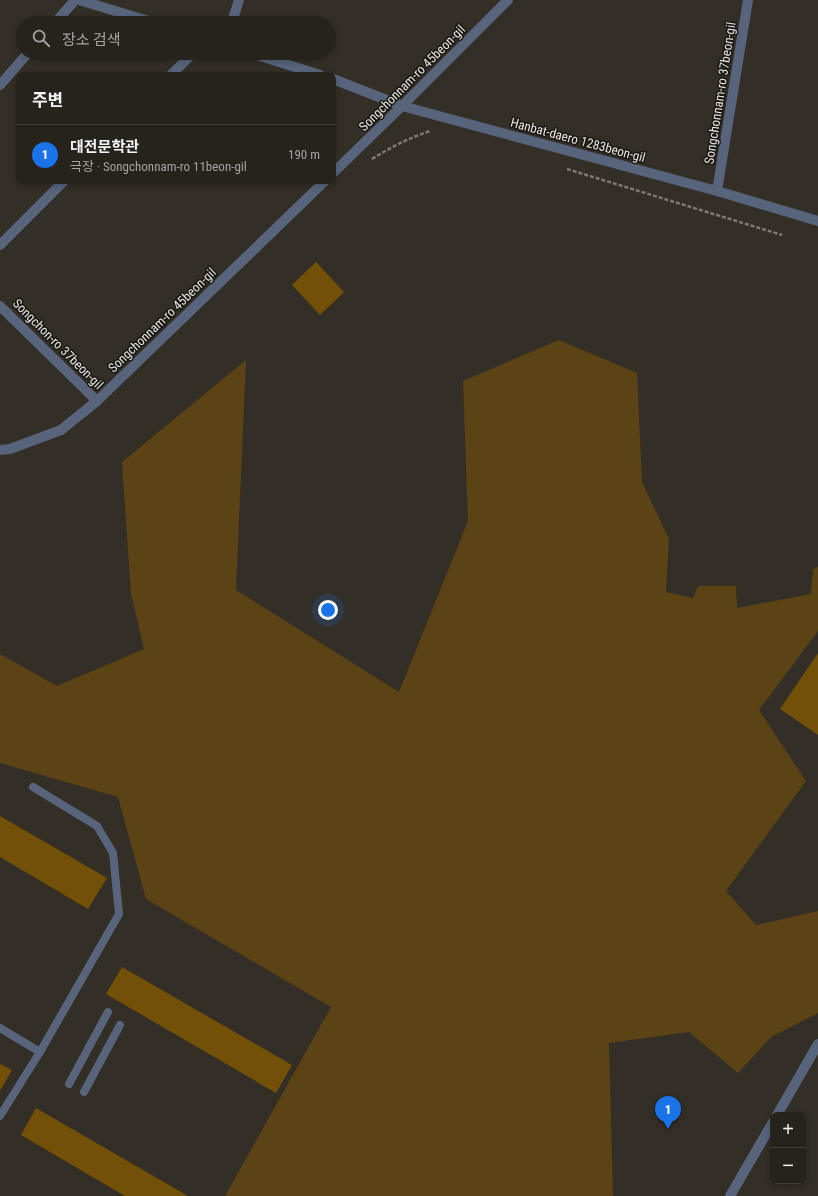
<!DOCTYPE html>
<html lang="ko">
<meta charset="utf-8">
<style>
body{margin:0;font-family:"Roboto Condensed","Noto Sans KR",sans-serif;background:#2e2a25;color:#f1f3f6}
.controls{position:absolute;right:12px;bottom:12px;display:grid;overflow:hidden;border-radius:8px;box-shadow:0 2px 6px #0003}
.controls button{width:36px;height:36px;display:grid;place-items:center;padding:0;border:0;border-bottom:1px solid #423f3b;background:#26221c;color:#f1f3f6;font:20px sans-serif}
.you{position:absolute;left:328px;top:610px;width:14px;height:14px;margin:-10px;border:3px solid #fff;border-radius:50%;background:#1a73e8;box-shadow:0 0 0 6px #1a73e833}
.badge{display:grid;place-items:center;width:26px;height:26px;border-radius:50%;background:#1a73e8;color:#fff;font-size:13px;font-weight:700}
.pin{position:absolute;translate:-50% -33px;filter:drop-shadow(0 1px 2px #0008)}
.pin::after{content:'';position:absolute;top:21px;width:14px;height:12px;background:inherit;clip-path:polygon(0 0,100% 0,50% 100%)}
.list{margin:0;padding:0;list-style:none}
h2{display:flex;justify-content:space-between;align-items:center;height:52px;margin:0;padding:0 16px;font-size:17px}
h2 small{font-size:13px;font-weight:400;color:#a4a4a3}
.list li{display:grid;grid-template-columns:26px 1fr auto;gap:12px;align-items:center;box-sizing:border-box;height:60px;padding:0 16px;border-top:1px solid #423f3b}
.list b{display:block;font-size:15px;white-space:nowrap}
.list p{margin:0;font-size:13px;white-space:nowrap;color:#a4a4a3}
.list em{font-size:13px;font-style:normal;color:#a4a4a3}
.icon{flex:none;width:22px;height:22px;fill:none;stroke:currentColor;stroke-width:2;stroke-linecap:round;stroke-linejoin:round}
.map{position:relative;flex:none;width:818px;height:1196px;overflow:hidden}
.search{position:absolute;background:#26221c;box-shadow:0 2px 6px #0003;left:16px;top:16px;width:320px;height:44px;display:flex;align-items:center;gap:10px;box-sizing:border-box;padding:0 14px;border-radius:22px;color:#a4a4a3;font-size:15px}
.panel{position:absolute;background:#26221c;box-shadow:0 2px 6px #0003;left:16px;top:72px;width:320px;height:112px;border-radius:8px}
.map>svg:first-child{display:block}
.green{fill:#5c4315}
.building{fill:#735007}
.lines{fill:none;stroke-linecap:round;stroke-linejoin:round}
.path{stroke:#7e7a73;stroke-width:2.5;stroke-dasharray:4 2;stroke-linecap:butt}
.lane{stroke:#57647c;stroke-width:8}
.street{stroke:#57647c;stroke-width:10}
.labels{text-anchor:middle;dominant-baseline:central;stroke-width:3;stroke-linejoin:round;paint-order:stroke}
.street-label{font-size:13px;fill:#e9e6e1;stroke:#191713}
</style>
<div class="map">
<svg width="818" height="1196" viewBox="0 0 818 1196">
<rect width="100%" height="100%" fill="#332e26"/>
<path class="green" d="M559,340L637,373L642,482L669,539L666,592L693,598L698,586H736L737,608L811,594L813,569L818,567V631L759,710L806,781L726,891L756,925L818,911V1013L771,1037L738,1073L689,1032L609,1043L613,1196H225L331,1007L146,899L118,797L0,763V654L57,686L144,649L131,594L122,462L246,360L236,590L399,692L468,521L463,381Z"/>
<g class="building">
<path d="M316,262L344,292L320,315L292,285Z"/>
<path d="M818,653V735L780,709Z"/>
<path d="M0,816L107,878L88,909L0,857Z"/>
<path d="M122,967L292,1065L276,1093L106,994Z"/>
<path d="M0,1064L12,1070L0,1091Z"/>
<path d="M36,1108L188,1196H125L21,1135Z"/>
</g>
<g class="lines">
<g class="path">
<path d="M372,159C391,147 409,138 430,131"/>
<path d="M567,169L782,235"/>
</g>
<g class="lane">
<path d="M0,1028L40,1052"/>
<path d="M69,1084L108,1012"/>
<path d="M84,1092L120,1025"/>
<path d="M0,1116L40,1052L119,914L113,853L97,826L33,787"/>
</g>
<g class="street">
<path d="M79,0L155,23"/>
<path d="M55,23L75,0"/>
<path d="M228,23L233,19L239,0"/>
<path d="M251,53L320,75"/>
<path d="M171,75L193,53"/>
<path d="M333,79L402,106L717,191L818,221"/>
<path d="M0,85L28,53"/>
<path d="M333,173L402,106L508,0"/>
<path d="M717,191L748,0"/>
<path d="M0,245L64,181"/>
<path d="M0,306L97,401"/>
<path d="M0,450L10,449L61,430L97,401L325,181"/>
<path d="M777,1115L818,1044"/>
<path d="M730,1196L773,1122"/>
</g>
</g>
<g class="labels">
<g class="street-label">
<text transform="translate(412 78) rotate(-45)">Songchonnam-ro 45beon-gil</text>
<text transform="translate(720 93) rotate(-81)">Songchonnam-ro 37beon-gil</text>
<text transform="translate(578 140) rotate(15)">Hanbat-daero 1283beon-gil</text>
<text transform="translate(162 320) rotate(-44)">Songchonnam-ro 45beon-gil</text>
<text transform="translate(58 344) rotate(45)">Songchon-ro 37beon-gil</text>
</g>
</g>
</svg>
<div class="controls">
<button>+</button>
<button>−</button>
</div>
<div class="you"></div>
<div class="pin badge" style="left:668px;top:1129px">1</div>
<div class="search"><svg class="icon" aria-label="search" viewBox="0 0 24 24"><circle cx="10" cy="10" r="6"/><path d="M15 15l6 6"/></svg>장소 검색</div>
<section class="panel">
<h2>주변<small></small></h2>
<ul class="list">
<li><span class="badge">1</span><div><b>대전문학관</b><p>극장 · Songchonnam-ro 11beon-gil</p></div><em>190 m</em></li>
</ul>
</section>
</div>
